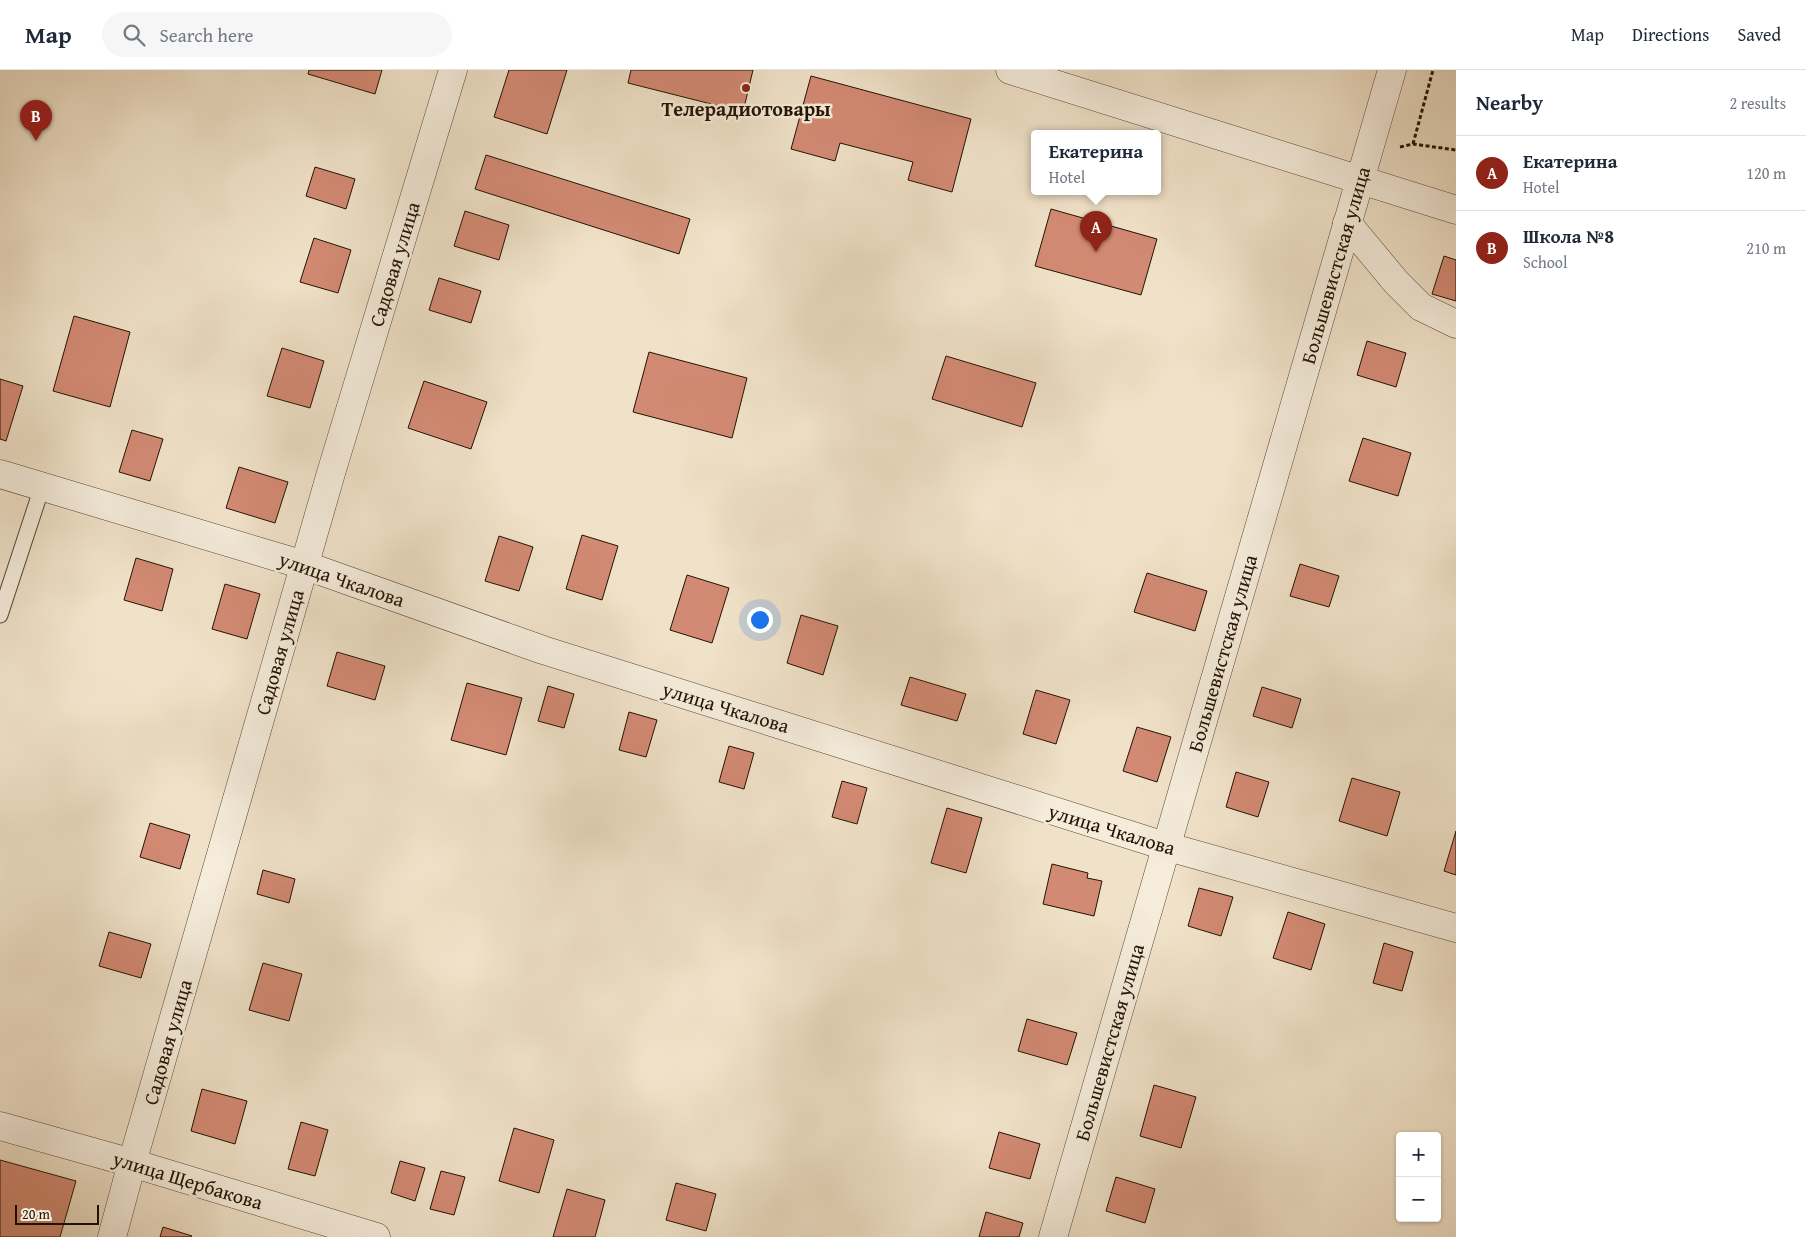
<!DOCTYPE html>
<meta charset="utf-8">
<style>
body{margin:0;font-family:"Gentium Book Plus",serif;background:#f6f6f7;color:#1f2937}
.controls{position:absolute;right:15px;bottom:15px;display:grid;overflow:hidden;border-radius:5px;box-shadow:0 1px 4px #0004}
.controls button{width:45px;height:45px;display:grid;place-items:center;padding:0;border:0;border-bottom:1px solid #e0e1e3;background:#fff;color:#1f2937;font:25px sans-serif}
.scale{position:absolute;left:15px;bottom:12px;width:84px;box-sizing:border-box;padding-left:5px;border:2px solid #221300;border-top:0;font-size:14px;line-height:18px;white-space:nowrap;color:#221300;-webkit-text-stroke:4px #f5ecdc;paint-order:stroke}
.you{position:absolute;left:759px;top:549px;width:18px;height:18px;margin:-12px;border:4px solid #fff;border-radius:50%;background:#1a73e8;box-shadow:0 0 0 8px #1a73e833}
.badge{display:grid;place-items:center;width:32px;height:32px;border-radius:50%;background:#8f2418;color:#fff;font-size:16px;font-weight:700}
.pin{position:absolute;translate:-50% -41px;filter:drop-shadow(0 1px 2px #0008)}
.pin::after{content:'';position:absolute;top:26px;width:18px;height:15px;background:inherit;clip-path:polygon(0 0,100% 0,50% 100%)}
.popup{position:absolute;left:1031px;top:60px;width:130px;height:65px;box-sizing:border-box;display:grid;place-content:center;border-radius:5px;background:#fff;filter:drop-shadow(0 1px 4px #0005);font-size:16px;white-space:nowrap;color:#747a83}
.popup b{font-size:19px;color:#1f2937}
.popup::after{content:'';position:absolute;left:50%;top:100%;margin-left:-10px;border:10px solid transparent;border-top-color:#fff}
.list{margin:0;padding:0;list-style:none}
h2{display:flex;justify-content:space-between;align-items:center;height:65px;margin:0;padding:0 20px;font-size:21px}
h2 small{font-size:16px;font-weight:400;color:#747a83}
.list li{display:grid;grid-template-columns:32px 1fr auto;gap:15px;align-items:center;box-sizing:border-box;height:75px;padding:0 20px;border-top:1px solid #e0e1e3}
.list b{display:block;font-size:19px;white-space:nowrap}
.list p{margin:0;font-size:16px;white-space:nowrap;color:#747a83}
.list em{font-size:16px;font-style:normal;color:#747a83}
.icon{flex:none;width:28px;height:28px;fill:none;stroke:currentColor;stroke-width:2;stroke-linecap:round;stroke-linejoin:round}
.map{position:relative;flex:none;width:1456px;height:1167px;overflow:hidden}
header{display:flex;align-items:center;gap:30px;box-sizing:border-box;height:70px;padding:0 25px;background:#fff;border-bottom:1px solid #e0e1e3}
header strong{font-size:24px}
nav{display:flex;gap:28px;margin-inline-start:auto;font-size:18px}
.search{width:350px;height:45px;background:#f6f6f7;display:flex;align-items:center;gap:12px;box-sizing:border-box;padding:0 18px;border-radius:28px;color:#747a83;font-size:19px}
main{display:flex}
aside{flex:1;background:#fff}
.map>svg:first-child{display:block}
.building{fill:#d38a74;stroke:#221300}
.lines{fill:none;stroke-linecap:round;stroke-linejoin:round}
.service-casing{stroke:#564732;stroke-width:17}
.minor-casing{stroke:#564732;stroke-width:29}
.tertiary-casing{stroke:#564732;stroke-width:29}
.path{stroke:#221300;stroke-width:3;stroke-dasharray:4 2.5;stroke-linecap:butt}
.service{stroke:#f5ecdc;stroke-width:15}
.minor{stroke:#f5ecdc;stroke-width:28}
.tertiary{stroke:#f5ecdc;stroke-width:28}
.poi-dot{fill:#8f2418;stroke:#f5ecdc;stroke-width:2}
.labels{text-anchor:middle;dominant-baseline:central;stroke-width:5;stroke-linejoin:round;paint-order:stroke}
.poi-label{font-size:20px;font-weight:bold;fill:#221300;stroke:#f5ecdc}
.street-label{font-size:20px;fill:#221300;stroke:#f5ecdc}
</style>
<header>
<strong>Map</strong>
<div class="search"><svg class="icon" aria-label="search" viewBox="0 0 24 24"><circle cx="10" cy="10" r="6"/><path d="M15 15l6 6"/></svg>Search here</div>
<nav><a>Map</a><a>Directions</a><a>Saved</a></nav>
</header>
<main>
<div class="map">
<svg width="1456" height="1167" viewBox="0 0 1456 1167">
<rect width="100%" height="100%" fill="#f0e2c9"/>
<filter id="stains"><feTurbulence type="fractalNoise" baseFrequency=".004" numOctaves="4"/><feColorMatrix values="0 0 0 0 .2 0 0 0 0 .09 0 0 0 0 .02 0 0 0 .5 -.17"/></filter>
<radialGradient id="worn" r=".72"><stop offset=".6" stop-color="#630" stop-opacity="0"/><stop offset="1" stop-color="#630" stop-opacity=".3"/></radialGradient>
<g class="building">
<path d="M309,0H382L375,24L308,4Z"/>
<path d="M509,0H567L547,64L494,47Z"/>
<path d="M631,0H753L743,42L628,13Z"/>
<path d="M811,6L971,49L952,122L908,110L913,92L840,73L835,91L791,79Z"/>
<path d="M486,85L690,149L679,184L475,119Z"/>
<path d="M315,97L355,109L346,139L306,126Z"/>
<path d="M1051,139L1157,169L1141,225L1035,196Z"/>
<path d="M465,141L509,155L499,190L454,176Z"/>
<path d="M314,168L351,180L338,223L300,212Z"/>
<path d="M1444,186L1456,190V231L1432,224Z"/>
<path d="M439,208L481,221L471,253L429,240Z"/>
<path d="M74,246L130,262L110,337L53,321Z"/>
<path d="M1367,271L1406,283L1396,317L1357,305Z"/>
<path d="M282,278L324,291L310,338L267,326Z"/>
<path d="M649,282L747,308L732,368L633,342Z"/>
<path d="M946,286L1036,313L1022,357L932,329Z"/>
<path d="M0,309L23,316L6,371L0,369Z"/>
<path d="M424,311L487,332L471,379L408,358Z"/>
<path d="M132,360L163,369L150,411L119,402Z"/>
<path d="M1363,368L1411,383L1398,426L1349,411Z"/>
<path d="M239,397L288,412L275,453L226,438Z"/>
<path d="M582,465L618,476L602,530L566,519Z"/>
<path d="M499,466L533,477L519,521L485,511Z"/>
<path d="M136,488L173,499L162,541L124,530Z"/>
<path d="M1300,494L1339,506L1329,537L1290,526Z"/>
<path d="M1147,503L1207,521L1195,561L1134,542Z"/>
<path d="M687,505L729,518L712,573L670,560Z"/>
<path d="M225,514L260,524L247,569L212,559Z"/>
<path d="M801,545L838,556L823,605L787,593Z"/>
<path d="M337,582L385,596L375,630L327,616Z"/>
<path d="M910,607L966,624L957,651L901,635Z"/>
<path d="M467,613L522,628L506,685L451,670Z"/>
<path d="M548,616L574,624L564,658L538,651Z"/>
<path d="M1262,617L1301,629L1292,658L1253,646Z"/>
<path d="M1036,620L1070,630L1056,674L1023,664Z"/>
<path d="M629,642L657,650L646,687L619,680Z"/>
<path d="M1137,657L1171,667L1157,712L1123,701Z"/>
<path d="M729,676L754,683L744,719L719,712Z"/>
<path d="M1236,702L1269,712L1258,747L1226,737Z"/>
<path d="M1352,708L1400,722L1387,766L1339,751Z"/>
<path d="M842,711L867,718L857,754L832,747Z"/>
<path d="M947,738L982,748L966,803L931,793Z"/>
<path d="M150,753L190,765L180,799L140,787Z"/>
<path d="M1456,761V805L1444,801Z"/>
<path d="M1052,794L1088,803L1087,808L1102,811L1094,846L1043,834Z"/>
<path d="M263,800L295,809L289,833L257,824Z"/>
<path d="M1199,818L1233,827L1221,866L1188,856Z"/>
<path d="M1288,842L1325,854L1311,900L1273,888Z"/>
<path d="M109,862L151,874L141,908L99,896Z"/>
<path d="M1384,873L1413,882L1402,921L1373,913Z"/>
<path d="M263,893L302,904L289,951L249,940Z"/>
<path d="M1027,949L1077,963L1067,995L1018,981Z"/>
<path d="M1154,1015L1196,1027L1181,1078L1140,1066Z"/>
<path d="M202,1019L247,1031L235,1074L191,1061Z"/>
<path d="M301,1052L328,1060L315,1106L288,1099Z"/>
<path d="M514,1058L554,1070L539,1123L499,1111Z"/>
<path d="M999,1062L1040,1074L1030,1109L989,1098Z"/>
<path d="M0,1090L76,1111L60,1167H0Z"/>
<path d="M400,1091L425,1098L415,1131L391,1123Z"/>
<path d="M441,1101L465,1107L454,1145L430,1139Z"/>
<path d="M1116,1107L1155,1119L1145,1153L1106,1141Z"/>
<path d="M676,1113L716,1124L706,1161L666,1150Z"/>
<path d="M567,1119L605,1130L595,1167H553Z"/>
<path d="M986,1142L1023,1153L1019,1167H979Z"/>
<path d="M163,1157L192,1166L191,1167H160Z"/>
</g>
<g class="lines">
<defs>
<path id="service" d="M0,545L42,417"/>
<g id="minor">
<path d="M1347,153L1396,212L1421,237L1456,254"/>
<path d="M0,404L304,495L543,580L1165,776L1456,858"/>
<path d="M112,1167L132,1093"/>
</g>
<g id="tertiary">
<path d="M1010,0L1456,140"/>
<path d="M0,1056L132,1093L376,1167"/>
<path d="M132,1093L331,403L453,0"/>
<path d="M1053,1167L1392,0"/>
</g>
</defs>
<use href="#service" class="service-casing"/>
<use href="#minor" class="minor-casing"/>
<use href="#tertiary" class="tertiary-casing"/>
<g class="path">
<path d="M1413,74L1433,0"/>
<path d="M1400,77L1413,74L1456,80"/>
</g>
<use href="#service" class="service"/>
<use href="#minor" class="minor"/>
<use href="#tertiary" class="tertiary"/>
</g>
<circle class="poi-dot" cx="746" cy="18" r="5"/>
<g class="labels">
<g class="poi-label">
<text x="746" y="38">Телерадиотовары</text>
</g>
<g class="street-label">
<text transform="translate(394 194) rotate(-73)">Садовая улица</text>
<text transform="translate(1335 195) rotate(-74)">Большевистская улица</text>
<text transform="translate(342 509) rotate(19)">улица Чкалова</text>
<text transform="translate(279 582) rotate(-74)">Садовая улица</text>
<text transform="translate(1222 583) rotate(-74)">Большевистская улица</text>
<text transform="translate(726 637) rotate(17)">улица Чкалова</text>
<text transform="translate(1112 759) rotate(17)">улица Чкалова</text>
<text transform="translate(167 972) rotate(-74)">Садовая улица</text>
<text transform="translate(1109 972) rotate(-74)">Большевистская улица</text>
<text transform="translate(188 1110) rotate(17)">улица Щербакова</text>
</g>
</g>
<rect width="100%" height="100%" filter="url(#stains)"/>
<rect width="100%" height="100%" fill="url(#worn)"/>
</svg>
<div class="controls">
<button>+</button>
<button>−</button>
</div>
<div class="scale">20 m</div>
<div class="you"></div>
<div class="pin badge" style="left:1096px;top:182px">A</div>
<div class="popup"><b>Екатерина</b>Hotel</div>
<div class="pin badge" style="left:36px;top:71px">B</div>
</div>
<aside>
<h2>Nearby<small>2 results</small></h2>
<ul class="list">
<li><span class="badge">A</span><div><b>Екатерина</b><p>Hotel</p></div><em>120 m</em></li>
<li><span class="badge">B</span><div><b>Школа №8</b><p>School</p></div><em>210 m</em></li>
</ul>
</aside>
</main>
